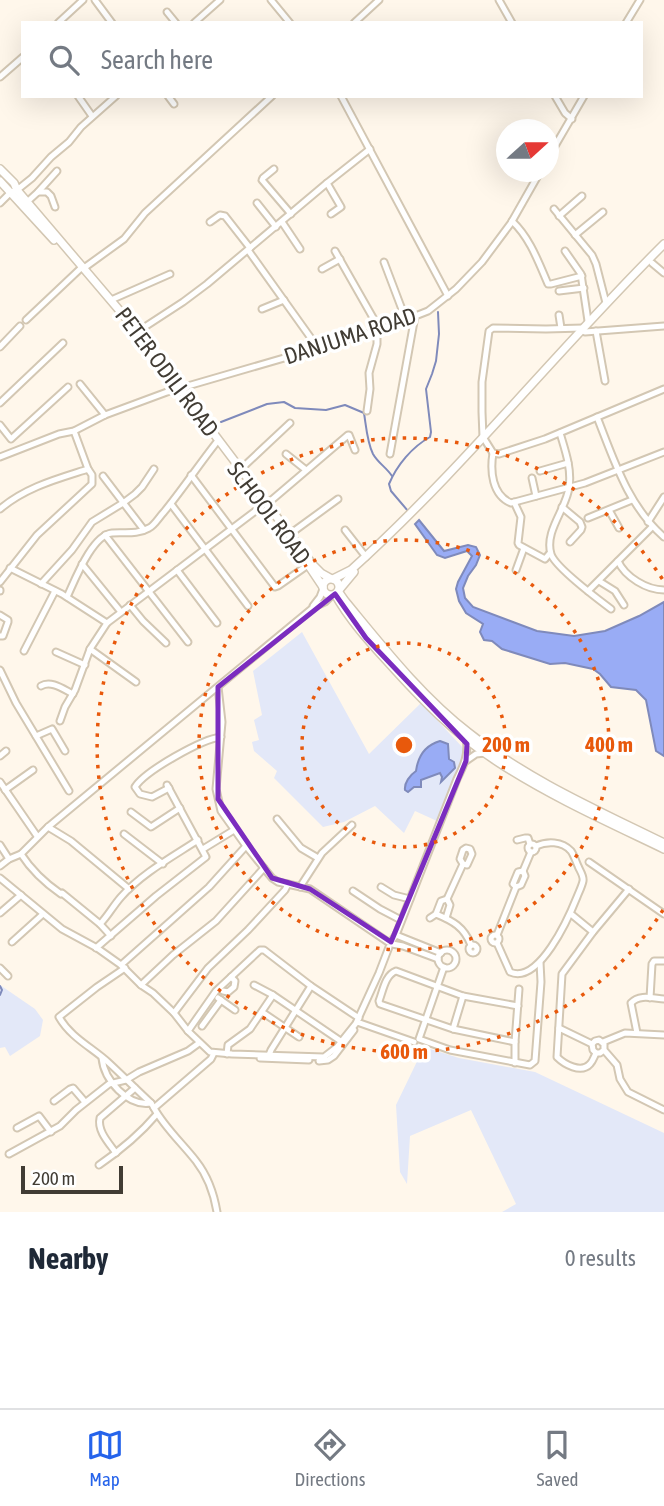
<!DOCTYPE html>
<style>
body{margin:0;font-family:"Asap Condensed",sans-serif;background:#f2f2f3;color:#1f2937}
.compass{position:absolute;left:496px;top:119px;width:63px;height:63px;border-radius:50%;background:#fff;box-shadow:0 7px 28px #0002;rotate:69deg}
.scale{position:absolute;left:21px;bottom:18px;width:102px;box-sizing:border-box;padding-left:7px;border:4px solid #413c34;border-top:0;font-size:19px;line-height:24px;white-space:nowrap;color:#413c34;-webkit-text-stroke:5px #fff;paint-order:stroke}
.list{margin:0;padding:0;list-style:none}
h2{display:flex;justify-content:space-between;align-items:center;height:91px;margin:0;padding:0 28px;font-size:30px}
h2 small{font-size:23px;font-weight:400;color:#747a83}
.icon{flex:none;width:38px;height:38px;fill:none;stroke:currentColor;stroke-width:2;stroke-linecap:round;stroke-linejoin:round}
.map{position:relative;flex:none;width:664px;height:1212px;overflow:hidden}
.search{position:absolute;background:#fff;box-shadow:0 7px 28px #0002;left:21px;right:21px;top:21px;height:77px;display:flex;align-items:center;gap:18px;box-sizing:border-box;padding:0 24px;border-radius:0px;color:#747a83;font-size:26px}
.sheet{height:196px;background:#fff}
nav{display:flex;justify-content:space-around;align-items:center;box-sizing:border-box;height:98px;border-top:2px solid #e0e1e3;background:#fff;font-size:19px;color:#747a83}
nav a{display:grid;justify-items:center;gap:4px}
nav .on{color:#2563eb}
.map>svg:first-child{display:block}
.green{fill:#e3e8f8}
.water{fill:#99acf5;stroke:#7f8abb;stroke-width:2}
.lines{fill:none;stroke-linecap:round;stroke-linejoin:round}
.stream{stroke:#7f8abb;stroke-width:2}
.minor-casing{stroke:#d3c7b3;stroke-width:9}
.major-casing{stroke:#d3c7b3;stroke-width:10}
.minor{stroke:#fff;stroke-width:5}
.major{stroke:#fff;stroke-width:7}
.marked{fill:none;stroke:#7b2cbf;stroke-width:5;stroke-linejoin:round}
.ring{fill:none;stroke:#e8590c;stroke-width:3.5;stroke-dasharray:3.5 7}
.labels{text-anchor:middle;dominant-baseline:central;stroke-width:7;stroke-linejoin:round;paint-order:stroke}
.street-label{font-size:23px;fill:#413c34;stroke:#fff}
.centre{fill:#e8590c;stroke:#fff;stroke-width:3.5}
.ring-label{font-size:21px;text-anchor:middle;font-weight:bold;fill:#e8590c;stroke:#fff;stroke-width:7;stroke-linejoin:round;paint-order:stroke}
</style>
<div class="map">
<svg width="664" height="1212" viewBox="0 0 664 1212">
<rect width="100%" height="100%" fill="#fff7eb"/>
<g class="green">
<path d="M302,632L369,754L421,703L465,750L437,821L415,811L404,833L375,806L344,822L323,827L274,778L277,771L254,751L252,742L259,740L254,720L262,715L253,671Z"/>
<path d="M0,985L35,1009L43,1020L40,1036L10,1056L5,1047L0,1048Z"/>
<path d="M424,1047L459,1058L535,1072L664,1133V1212H502L516,1204L471,1110L410,1136L407,1184L400,1172L396,1105Z"/>
</g>
<g class="water">
<path d="M419,520L444,551L468,545L476,547L480,555L476,565L468,576L463,588L465,598L473,607L537,631L574,636L605,631L639,616L664,602V756L656,751L646,700L636,690L611,687L600,674L593,669L565,663L550,664L502,649L492,641L484,640L480,632L483,624L466,613L459,601L456,589L458,582L472,556L467,551L445,558L437,555L415,524Z"/>
<path d="M440,741L448,744L449,759L454,762L455,768L441,782L442,777L440,773L421,780V787H414L408,792L405,790C404,783 410,775 416,771C418,756 426,745 440,741Z"/>
</g>
<g class="lines">
<g class="stream">
<path d="M221,422L267,404L284,402L295,408L326,410L345,405L364,413C366,425 367,442 373,454C378,463 386,467 392,476"/>
<path d="M408,511L391,491L389,484C397,465 412,447 430,437L431,432L426,389L432,374L436,361L439,334L438,312"/>
<path d="M0,986L2,990L0,995"/>
</g>
<defs>
<g id="minor">
<path d="M95,0L112,23"/>
<path d="M271,0L290,23"/>
<path d="M499,0L512,23"/>
<path d="M167,12L176,23"/>
<path d="M58,23L83,0"/>
<path d="M194,23L220,0"/>
<path d="M354,23L379,0"/>
<path d="M626,23L640,0"/>
<path d="M0,77L23,57"/>
<path d="M78,96L92,116"/>
<path d="M168,96L174,104"/>
<path d="M341,96L448,296"/>
<path d="M555,96L565,113L572,119"/>
<path d="M548,158L584,96"/>
<path d="M274,169L263,178L262,180L291,214"/>
<path d="M327,183L341,207L331,214"/>
<path d="M38,192L57,171"/>
<path d="M27,202L38,192H47L51,196L55,207"/>
<path d="M0,203L11,192L17,190L32,178L51,157L69,142L81,127L116,96"/>
<path d="M257,203L276,227"/>
<path d="M554,209L592,255L596,264L606,303"/>
<path d="M559,216L582,196"/>
<path d="M512,221C530,238 538,261 548,284H551L582,276"/>
<path d="M210,222L220,215L225,216L250,248"/>
<path d="M282,222L300,249"/>
<path d="M575,235L603,212"/>
<path d="M248,250L318,348"/>
<path d="M335,251L380,330"/>
<path d="M565,251L581,274L588,321"/>
<path d="M384,262L406,320"/>
<path d="M652,263L664,273"/>
<path d="M84,268L124,239L145,213L272,96"/>
<path d="M322,269L340,259"/>
<path d="M559,291L584,288"/>
<path d="M111,300L170,274"/>
<path d="M262,309L284,300"/>
<path d="M559,315L561,328"/>
<path d="M26,320L80,269"/>
<path d="M583,328L546,329L493,328L489,331L482,382V412L483,437L493,453L499,454L545,439L664,389"/>
<path d="M596,331L605,381"/>
<path d="M137,332L183,302L207,284L327,183L370,149"/>
<path d="M585,332L664,326"/>
<path d="M0,347L20,326"/>
<path d="M80,384L105,415"/>
<path d="M0,403L63,343"/>
<path d="M367,411L370,389L369,373L377,344V331"/>
<path d="M597,417C614,460 628,506 664,537"/>
<path d="M0,425L11,439L68,387"/>
<path d="M560,433C565,450 572,469 569,487C567,508 544,531 551,554C555,567 599,600 611,609"/>
<path d="M493,453C490,471 492,495 511,503L585,483L664,452"/>
<path d="M286,454L306,470"/>
<path d="M390,454L415,316"/>
<path d="M0,457L59,434L74,431L105,415L167,392L377,331L428,311L456,289L482,262L511,223L540,172"/>
<path d="M241,469L290,423"/>
<path d="M540,471L568,463"/>
<path d="M191,475L275,587L278,586L308,565"/>
<path d="M103,476L144,530"/>
<path d="M532,478L536,496"/>
<path d="M514,502L521,517L518,543L519,545L545,559L550,553"/>
<path d="M171,504L248,606"/>
<path d="M267,504L348,435H349L355,450"/>
<path d="M562,507L580,522L582,527L581,530L570,542"/>
<path d="M0,509C26,487 57,479 88,469"/>
<path d="M609,510L619,528"/>
<path d="M588,518L632,500"/>
<path d="M648,522L664,497"/>
<path d="M345,530L366,557"/>
<path d="M290,534L338,499"/>
<path d="M105,535L188,642"/>
<path d="M618,561C625,577 647,590 664,590"/>
<path d="M82,564L121,612"/>
<path d="M10,568L62,594L107,623"/>
<path d="M177,570L217,623"/>
<path d="M516,570L524,548"/>
<path d="M599,581L615,591L624,605"/>
<path d="M0,582L37,535L92,484V475L88,469L74,431"/>
<path d="M41,584L72,550L92,522L123,503L135,494L142,487L154,469"/>
<path d="M0,590V591"/>
<path d="M588,591L652,527"/>
<path d="M67,597C75,580 92,535 112,533C125,532 137,535 149,528C155,525 159,517 164,512C182,490 198,466 216,443"/>
<path d="M130,605L143,621L166,643"/>
<path d="M313,606L320,597L323,589"/>
<path d="M0,615L8,620V622L3,636H0"/>
<path d="M90,649L136,682"/>
<path d="M24,651L55,591"/>
<path d="M56,652L85,665"/>
<path d="M0,670L16,703L69,791"/>
<path d="M41,686C51,680 63,689 73,694"/>
<path d="M218,687L222,722L216,789L221,811L246,846L272,878L278,882L310,889L388,942"/>
<path d="M60,721L65,707L75,690L90,649L107,623L266,503"/>
<path d="M36,736L52,729L65,751"/>
<path d="M0,756L6,751"/>
<path d="M466,761L476,754L485,753"/>
<path d="M0,782L37,836"/>
<path d="M169,788L152,797L140,794L135,787C145,771 202,739 221,737"/>
<path d="M5,790L33,770"/>
<path d="M131,812L151,827L180,808"/>
<path d="M277,819L301,848L318,858"/>
<path d="M48,827L71,841L129,889"/>
<path d="M124,834L163,864"/>
<path d="M517,840L525,838H528L530,844"/>
<circle cx="532" cy="848" r="4"/>
<path d="M0,845L9,859"/>
<path d="M203,849L234,830"/>
<path d="M21,854C32,871 45,883 61,894L62,893L100,924L111,936"/>
<path d="M589,862L664,914"/>
<path d="M0,866L9,859L21,854L48,827L314,607L325,602L332,595"/>
<path d="M523,871L531,852"/>
<path d="M0,878L62,929L97,948L121,965L141,985L153,993L174,1013L188,1031L210,1052L232,1054L324,1057L337,1047L357,1022"/>
<path d="M300,887L322,853L352,825"/>
<path d="M381,887L394,895L410,899"/>
<path d="M353,891L380,909L401,920"/>
<path d="M447,899L463,864L467,865L472,854L470,849L466,848L463,850L460,859L463,864"/>
<path d="M0,913L21,895"/>
<path d="M436,914L441,901L447,899L450,905L446,918"/>
<path d="M571,914L593,932"/>
<path d="M430,918L436,914C453,921 464,927 471,945"/>
<path d="M100,924C108,916 113,906 121,897C141,874 172,857 198,840"/>
<circle cx="495" cy="939" r="4"/>
<path d="M396,935L441,953"/>
<path d="M497,935L516,887L513,884L518,872L523,871L525,876L521,885L516,887"/>
<path d="M12,942L43,914"/>
<path d="M391,942L396,935L457,779C464,765 469,754 466,738"/>
<path d="M497,943L510,972C539,985 569,917 577,897C579,892 582,886 583,881C584,876 580,871 578,866C576,862 574,855 571,851C562,841 547,841 536,846"/>
<path d="M392,944L403,946L438,959"/>
<circle cx="473" cy="949" r="4"/>
<path d="M96,948L156,896L206,857L167,785"/>
<circle cx="447" cy="959" r="9"/>
<path d="M121,965L209,887L246,846"/>
<path d="M444,967L419,1039L450,1050L530,1065L535,1061L541,982L540,962"/>
<path d="M0,968L8,976"/>
<path d="M125,968L97,987L59,1017C71,1038 93,1048 109,1063C123,1076 137,1090 151,1103L154,1108"/>
<path d="M141,985L173,955L216,921L264,868"/>
<path d="M254,985L273,995L342,1042"/>
<path d="M223,991L228,992L234,987L235,981L231,977"/>
<path d="M218,998L235,1010"/>
<path d="M650,998L652,964L654,961H664"/>
<path d="M262,1012L299,1037"/>
<path d="M174,1013L208,968L248,930L285,890L288,884"/>
<path d="M357,1021L379,973L389,947"/>
<path d="M357,1022L414,1042"/>
<path d="M202,1026L221,1000"/>
<path d="M559,1028L592,1044"/>
<path d="M453,1029L463,996"/>
<path d="M188,1031L216,991L260,950H264L311,986L359,1018"/>
<path d="M637,1033L631,1003C639,994 652,998 664,999"/>
<path d="M515,1042L453,1029L380,1004L379,1001C383,991 385,975 396,971L463,996L518,1006"/>
<path d="M603,1042L625,1033L664,1035"/>
<path d="M604,1050L600,1053H596L593,1050L592,1044L595,1041L599,1040L604,1044V1050L617,1065L620,1079L628,1092L664,1110"/>
<path d="M214,1053L211,1059L154,1108C165,1128 182,1143 196,1161C207,1175 214,1194 217,1212"/>
<path d="M596,1053C594,1057 593,1061 590,1064C581,1074 564,1064 557,1057L562,974L593,932L629,889"/>
<path d="M227,1054L228,1045L250,1029L273,995"/>
<path d="M269,1055L271,1050L311,986"/>
<path d="M102,1058C104,1080 128,1107 151,1103"/>
<path d="M260,1058L309,1060"/>
<path d="M319,1061L328,1060L334,1056L354,1030"/>
<path d="M515,1063V1042L519,989"/>
<path d="M54,1101L70,1089L73,1088L85,1102"/>
<path d="M17,1128L39,1116L51,1132"/>
<path d="M116,1153C109,1143 97,1131 100,1118L135,1088"/>
<path d="M9,1154L60,1126L76,1110L109,1084L126,1080L139,1072L188,1051L199,1043"/>
<path d="M99,1165C121,1150 140,1134 157,1114"/>
</g>
<g id="major">
<path d="M0,169L14,183L17,190L131,324L313,565L321,573L330,578"/>
<path d="M0,181L54,240"/>
<path d="M309,566L323,587"/>
<circle cx="331" cy="587" r="8"/>
<path d="M333,579L351,570C463,469 557,350 664,244"/>
<path d="M339,590L354,572"/>
<path d="M338,591L345,601C383,647 421,696 469,733C528,780 597,810 664,843"/>
<path d="M335,594C349,619 368,640 387,661C421,699 456,735 498,762C550,796 608,822 664,849"/>
</g>
</defs>
<use href="#minor" class="minor-casing"/>
<use href="#major" class="major-casing"/>
<use href="#minor" class="minor"/>
<use href="#major" class="major"/>
</g>
<path class="marked" d="M335,594L366,638L467,744L466,761L391,942L310,889L272,878L218,799V687Z"/>
<g class="ring">
<circle cx="404" cy="745" r="102"/>
<circle cx="404" cy="745" r="205"/>
<path d="M663 910A307 307 0 1 1 663 580"/>
</g>
<g class="labels">
<g class="street-label">
<text transform="translate(350 336) rotate(-18)">DANJUMA ROAD</text>
<text transform="translate(167 372) rotate(53)">PETER ODILI ROAD</text>
<text transform="translate(269 513) rotate(53)">SCHOOL ROAD</text>
</g>
</g>
<circle cx="404" cy="745" r="10" class="centre"/>
<g class="ring-label">
<text x="506" y="752">200 m</text>
<text x="609" y="752">400 m</text>
<text x="404" y="1059">600 m</text>
</g>
</svg>
<svg class="compass" viewBox="-18 -18 36 36"><path d="M0-13l5 13h-10z" fill="#e53935"/><path d="M0 13l5-13h-10z" fill="#747a83"/></svg>
<div class="scale">200 m</div>
<div class="search"><svg class="icon" aria-label="search" viewBox="0 0 24 24"><circle cx="10" cy="10" r="6"/><path d="M15 15l6 6"/></svg>Search here</div>
</div>
<section class="sheet">
<h2>Nearby<small>0 results</small></h2>
<ul class="list">
</ul>
</section>
<nav>
<a class="on"><svg class="icon" aria-label="map" viewBox="0 0 24 24"><path d="M3 6l6-2 6 2 6-2v14l-6 2-6-2-6 2zM9 4v14M15 6v14"/></svg>Map</a>
<a><svg class="icon" aria-label="directions" viewBox="0 0 24 24"><path d="M12 3l9 9-9 9-9-9zM9 14v-3h6M13 9l2 2-2 2"/></svg>Directions</a>
<a><svg class="icon" aria-label="saved" viewBox="0 0 24 24"><path d="M7 4h10v16l-5-4-5 4z"/></svg>Saved</a>
</nav>
